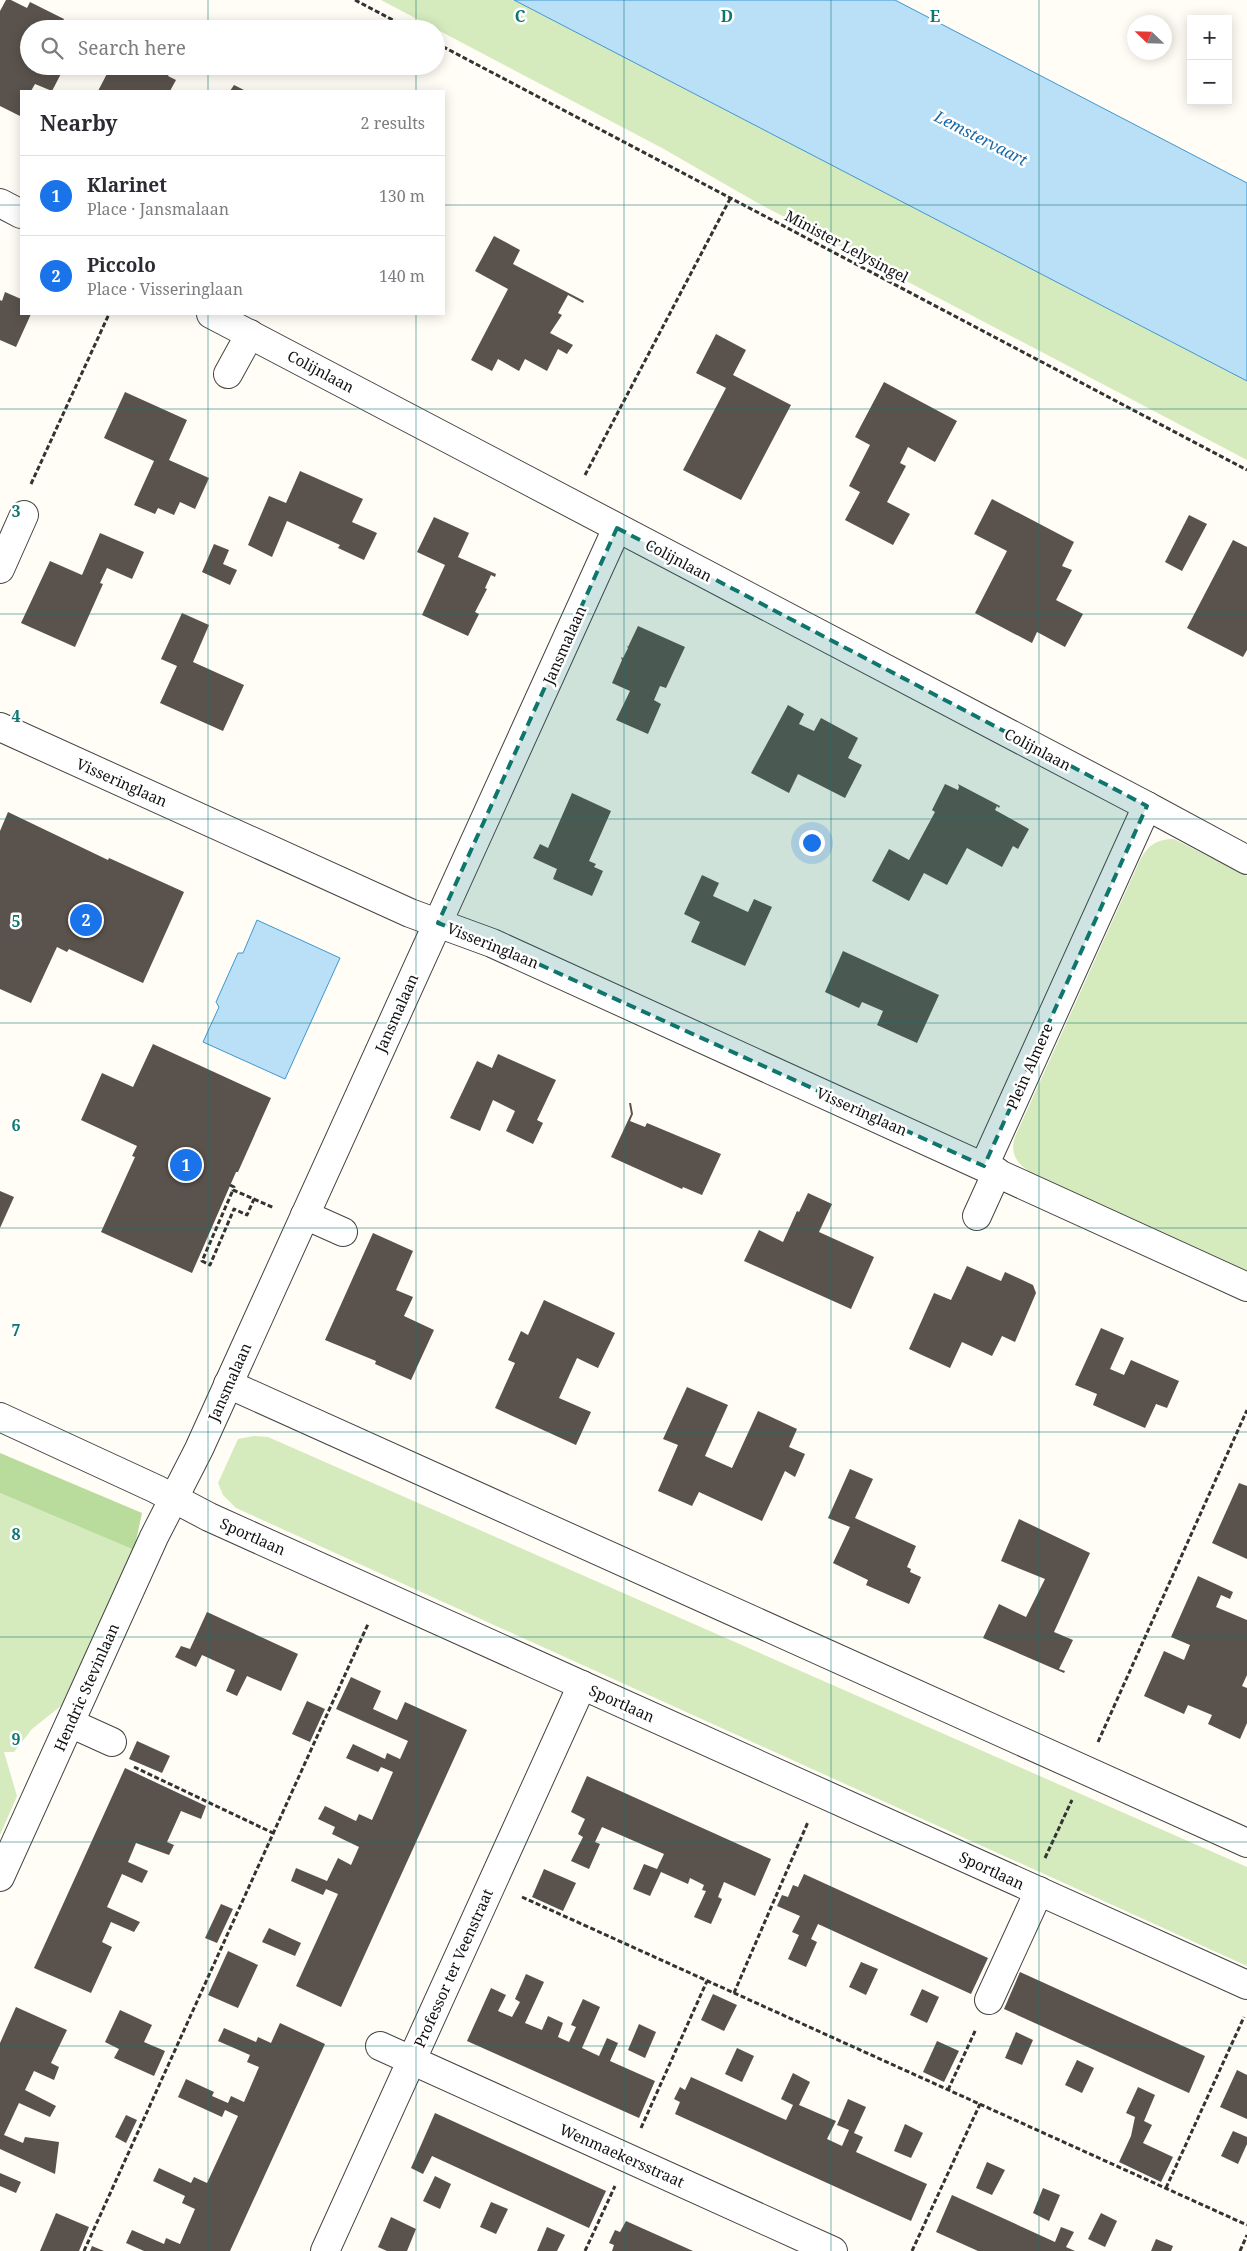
<!DOCTYPE html>
<meta charset="utf-8">
<style>
body{margin:0;font-family:"Noto Serif",serif;background:#f2f2f3;color:#2b2b33}
.controls{position:absolute;right:15px;top:15px;display:grid;overflow:hidden;border-radius:0px;box-shadow:0 2px 12px #0003}
.controls button{width:45px;height:45px;display:grid;place-items:center;padding:0;border:0;border-bottom:1px solid #e1e1e2;background:#fff;color:#2b2b33;font:25px sans-serif}
.compass{position:absolute;left:1127px;top:15px;width:45px;height:45px;border-radius:50%;background:#fff;box-shadow:0 2px 12px #0003;rotate:293deg}
.you{position:absolute;left:811px;top:842px;width:18px;height:18px;margin:-12px;border:4px solid #fff;border-radius:50%;background:#1a73e8;box-shadow:0 0 0 8px #1a73e833}
.badge{display:grid;place-items:center;width:32px;height:32px;border-radius:50%;background:#1a73e8;color:#fff;font-size:16px;font-weight:700}
.pin{position:absolute;translate:-50% -50%;border:2px solid #fff;box-shadow:0 1px 5px #0006}
.list{margin:0;padding:0;list-style:none}
h2{display:flex;justify-content:space-between;align-items:center;height:65px;margin:0;padding:0 20px;font-size:21px}
h2 small{font-size:16px;font-weight:400;color:#7c7c81}
.list li{display:grid;grid-template-columns:32px 1fr auto;gap:15px;align-items:center;box-sizing:border-box;height:80px;padding:0 20px;border-top:1px solid #e1e1e2}
.list b{display:block;font-size:19px;white-space:nowrap}
.list p{margin:0;font-size:16px;white-space:nowrap;color:#7c7c81}
.list em{font-size:16px;font-style:normal;color:#7c7c81}
.icon{flex:none;width:28px;height:28px;fill:none;stroke:currentColor;stroke-width:2;stroke-linecap:round;stroke-linejoin:round}
.map{position:relative;flex:none;width:1247px;height:2251px;overflow:hidden}
.search{position:absolute;background:#fff;box-shadow:0 2px 12px #0003;left:20px;top:20px;width:425px;height:55px;display:flex;align-items:center;gap:12px;box-sizing:border-box;padding:0 18px;border-radius:28px;color:#7c7c81;font-size:19px}
.panel{position:absolute;background:#fff;box-shadow:0 2px 12px #0003;left:20px;top:90px;width:425px;height:225px;border-radius:0px}
.map>svg:first-child{display:block}
.green{fill:#d5ebbd}
.forest{fill:#b9dc9c}
.water{fill:#b9e0f7;stroke:#3f96cf}
.building{fill:#5a524d}
.lines{fill:none;stroke-linecap:round;stroke-linejoin:round}
.minor-casing{stroke:#444;stroke-width:30}
.path{stroke:#333;stroke-width:3;stroke-dasharray:5 2.5;stroke-linecap:butt}
.minor{stroke:#fff;stroke-width:28}
.marked{fill:#0f766e;fill-opacity:0.2;stroke:#0f766e;stroke-width:4;stroke-dasharray:10 6;stroke-linejoin:round}
.grid{fill:none;stroke:#0f766e;stroke-width:1;stroke-opacity:0.55}
.labels{text-anchor:middle;dominant-baseline:central;stroke-width:5;stroke-linejoin:round;paint-order:stroke}
.street-label{font-size:15px;fill:#111;stroke:#fff}
.water-label{font-size:16px;font-style:italic;fill:#1768a6;stroke:#fff}
.grid-label{font-size:16px;text-anchor:middle;font-weight:bold;fill:#0f766e;stroke:#fff;stroke-width:5;stroke-linejoin:round;paint-order:stroke}
</style>
<div class="map">
<svg width="1247" height="2251" viewBox="0 0 1247 2251">
<rect width="100%" height="100%" fill="#fffdf5"/>
<g class="green">
<path d="M381,0H514L1247,381V460L756,202L662,148Z"/>
<path d="M1174,839L1247,876V1273L1039,1177C1022,1168 1008,1158 1015,1137L1140,860C1148,845 1157,839 1174,839Z"/>
<path d="M254,1436L268,1437L1247,1867V1966L236,1508L223,1495L218,1483L238,1439Z"/>
<path d="M0,1493L134,1550L62,1705L32,1729L14,1752H4L17,1796L0,1835Z"/>
</g>
<path class="forest" d="M0,1453L142,1513L134,1550L0,1493Z"/>
<g class="water">
<path d="M514,0H895L1247,183V381Z"/>
<path d="M257,920L340,958L285,1079L203,1042L219,1007L216,1002L238,953H243Z"/>
</g>
<g class="building">
<path d="M6,0H11L27,8L30,2L64,19L59,29H29V66H65L52,91L35,84L31,91H21L20,116L0,106V11Z"/>
<path d="M111,66H174L168,76L176,80L170,91H98Z"/>
<path d="M234,85L246,91H230Z"/>
<path d="M494,236L520,250L513,264L584,301L583,303L568,295L558,313L562,315L550,333L573,345L567,354L558,349L547,371L525,359L519,371L498,359L492,371L471,360L508,289L475,271Z"/>
<path d="M5,292L21,299V314H31L16,347L0,340V300L2,301Z"/>
<path d="M716,334L746,350L733,375L791,405L741,500L683,470L726,388L696,373Z"/>
<path d="M884,382L957,421L935,462L908,447L900,463L906,466L887,502L910,514L893,545L845,520L860,492L849,486L870,445L855,437Z"/>
<path d="M125,392L187,420L169,460L209,478L195,509L180,502L174,515L158,508L155,514L134,505L154,461L104,438Z"/>
<path d="M300,471L363,499L352,522L377,533L364,560L338,548L340,545L287,521L272,557L248,545L269,496L286,503Z"/>
<path d="M992,499L1074,542L1062,566L1072,570L1056,600L1083,614L1065,647L1037,632L1032,643L975,613L1007,551L974,534Z"/>
<path d="M1189,515L1207,524L1182,571L1165,562Z"/>
<path d="M434,517L469,533L458,557L496,574L495,577L491,575L485,588L487,589L475,612L479,614L468,636L422,615L445,565L417,552Z"/>
<path d="M100,533L144,552L132,579L107,568L100,583L103,584L75,647L21,623L50,561L82,575Z"/>
<path d="M1233,540L1247,547V650L1243,657L1187,628Z"/>
<path d="M214,544L229,550L223,564L237,570L230,585L202,572Z"/>
<path d="M182,613L209,625L193,662L244,685L223,731L160,703L177,666L161,659Z"/>
<path d="M638,626L685,647L666,688L660,686L654,700L661,704L648,734L616,720L630,691L612,683L622,660L621,657L623,658L628,648L626,645L628,647Z"/>
<path d="M788,705L804,714L799,724L814,731L821,718L858,738L848,758L862,765L845,798L798,774L789,793L751,773Z"/>
<path d="M945,784L958,790L959,787L958,784L1000,806L999,808L997,806L995,810L1029,829L1018,849L1013,846L1002,867L967,848L947,885L924,873L909,901L872,881L889,849L909,860L935,812L932,810Z"/>
<path d="M572,793L611,811L589,861L596,864L594,867L603,871L592,896L553,879L557,869L533,858L540,844L548,848Z"/>
<path d="M8,812L108,860L109,858L184,892L143,983L69,949L67,952L57,947L31,1003L0,989V831Z"/>
<path d="M702,875L719,883L713,896L748,912L754,899L772,907L745,966L691,942L700,922L684,914Z"/>
<path d="M843,951L939,995L917,1043L877,1025L883,1011L862,1002L859,1008L825,992Z"/>
<path d="M153,1044L271,1098L238,1172H236L192,1273L101,1232L135,1157L132,1156L137,1146L81,1120L102,1073L133,1087Z"/>
<path d="M498,1054L556,1080L537,1120L543,1123L533,1144L506,1131L515,1111L493,1100L480,1131L450,1118L477,1061L492,1068Z"/>
<path d="M629,1103H631L633,1114L630,1121L645,1127L647,1123L721,1154L702,1195L683,1187L682,1189L611,1157L631,1114Z"/>
<path d="M0,1191L14,1197L0,1228Z"/>
<path d="M808,1193L832,1204L819,1232L874,1257L851,1309L744,1261L759,1230L783,1242L797,1211L799,1212Z"/>
<path d="M373,1233L413,1251L396,1290L413,1297L404,1316L434,1330L411,1380L375,1364L376,1361L325,1340Z"/>
<path d="M967,1266L1001,1281L1005,1272L1033,1285L1036,1293L1015,1342L1002,1336L992,1356L962,1342L950,1368L909,1349L934,1293L951,1300Z"/>
<path d="M544,1300L615,1333L598,1368L577,1358L559,1398L591,1412L576,1445L495,1408L515,1363L508,1360L521,1331L528,1335Z"/>
<path d="M1101,1328L1124,1338L1110,1369L1124,1375L1131,1360L1179,1381L1167,1408L1156,1404L1145,1428L1093,1405L1097,1394L1075,1385Z"/>
<path d="M687,1387L728,1405L705,1456L732,1468L758,1411L797,1429L789,1447L805,1454L795,1477L785,1471L762,1521L699,1492L692,1506L658,1491L678,1445L663,1439Z"/>
<path d="M850,1469L873,1479L855,1518L916,1546L907,1567L911,1569L910,1572L921,1577L909,1604L866,1585L868,1580L833,1563L850,1527L828,1518Z"/>
<path d="M1239,1483L1247,1486V1559L1212,1543Z"/>
<path d="M1019,1519L1090,1553L1054,1632L1073,1640L1059,1669L1065,1671L1064,1673L983,1638L999,1604L1026,1617L1045,1579L1001,1561Z"/>
<path d="M1198,1576L1233,1592L1230,1599L1221,1595L1216,1607L1247,1620V1675L1242,1686L1247,1688V1723L1240,1739L1208,1724L1212,1715L1188,1705L1184,1714L1144,1696L1164,1651L1184,1660L1190,1645L1171,1637Z"/>
<path d="M207,1612L298,1654L281,1691L247,1676L237,1696L226,1691L235,1670L202,1655L196,1667L175,1657L181,1646L190,1649Z"/>
<path d="M351,1677L381,1691L373,1709L397,1720L405,1702L467,1730L341,2007L296,1986L338,1894L326,1889L323,1895L291,1881L296,1868L327,1881L338,1858L351,1865L359,1847L332,1834L335,1827L318,1819L325,1806L356,1821L359,1814L372,1820L380,1802L393,1772L381,1767L378,1772L346,1758L353,1744L385,1759L387,1753L400,1759L408,1741L336,1709Z"/>
<path d="M307,1701L325,1709L310,1742L292,1734Z"/>
<path d="M137,1741L170,1756L162,1773L129,1759Z"/>
<path d="M125,1768L206,1806L201,1819L181,1811L167,1842L174,1845L169,1855L136,1843L128,1862L148,1871L142,1883L122,1874L107,1907L140,1922L134,1932L111,1922L102,1942L112,1947L91,1993L34,1968Z"/>
<path d="M587,1776L771,1859L755,1896L724,1882L718,1897L722,1899L711,1924L694,1917L706,1891L702,1890L704,1885L690,1878L688,1884L661,1872L650,1896L633,1889L644,1864L657,1869L664,1854L602,1827L595,1842L600,1844L589,1869L571,1861L583,1837L578,1834L585,1819L571,1812Z"/>
<path d="M544,1869L576,1883L563,1911L532,1897Z"/>
<path d="M804,1874L988,1958L971,1994L818,1924L811,1939L817,1942L806,1967L788,1959L799,1935L792,1932L800,1916L777,1906L782,1895L788,1897L793,1885L798,1887Z"/>
<path d="M221,1904L233,1909L217,1943L205,1938Z"/>
<path d="M269,1928L301,1943L295,1956L262,1942Z"/>
<path d="M228,1951L258,1965L238,2008L208,1995Z"/>
<path d="M861,1962L878,1969L866,1995L849,1987Z"/>
<path d="M1020,1972L1205,2056L1189,2093L1004,2009Z"/>
<path d="M526,1974L544,1982L525,2023L542,2030L548,2016L563,2023L558,2037L569,2042L576,2027L571,2025L583,1999L600,2007L582,2048L599,2056L607,2038L618,2043L610,2061L655,2081L639,2118L467,2041L491,1988L506,1995L498,2011L512,2017L520,2002L515,1999Z"/>
<path d="M922,1989L939,1997L927,2023L910,2015Z"/>
<path d="M713,1994L737,2005L724,2031L701,2020Z"/>
<path d="M16,2007L67,2030L51,2063L59,2067L54,2080L34,2071L25,2090L56,2106L50,2117L19,2103L4,2135L23,2143L25,2137L59,2142L55,2174L0,2149V2043Z"/>
<path d="M120,2010L152,2025L144,2042L165,2051L154,2076L114,2058L119,2049L105,2042Z"/>
<path d="M280,2023L325,2044L230,2251H144L126,2243L132,2230L164,2244L166,2238L180,2244L195,2209L182,2203L185,2196L153,2181L159,2168L191,2183L194,2177L207,2183L238,2116L225,2110L222,2117L178,2097L186,2079L214,2092L212,2096L228,2103L231,2096L244,2102L259,2067L247,2062L250,2055L218,2041L224,2028L256,2042L258,2037L271,2043Z"/>
<path d="M639,2024L656,2032L645,2058L628,2050Z"/>
<path d="M1016,2032L1033,2040L1022,2065L1005,2058Z"/>
<path d="M937,2041L959,2051L944,2082L923,2072Z"/>
<path d="M737,2048L754,2056L742,2082L725,2074Z"/>
<path d="M1077,2060L1094,2068L1082,2093L1065,2085Z"/>
<path d="M1237,2070L1247,2075V2119L1220,2107Z"/>
<path d="M793,2073L810,2082L799,2105L836,2121L827,2139L842,2146L849,2130L837,2125L848,2099L866,2107L854,2133L863,2137L856,2152L927,2184L911,2221L675,2114L680,2102L674,2099L680,2087L685,2090L691,2077L786,2120L793,2105L781,2099Z"/>
<path d="M1138,2087L1155,2095L1144,2121L1152,2125L1143,2143L1173,2157L1161,2182L1119,2162L1131,2136L1135,2117L1126,2113Z"/>
<path d="M435,2113L606,2191L589,2228L432,2156L423,2174L411,2168Z"/>
<path d="M126,2115L137,2120L126,2143L115,2137Z"/>
<path d="M905,2124L923,2133L911,2158L894,2151Z"/>
<path d="M1233,2131L1247,2137V2144L1238,2164L1221,2156Z"/>
<path d="M987,2162L1005,2170L992,2195L976,2188Z"/>
<path d="M0,2173L21,2182L16,2193L0,2186Z"/>
<path d="M435,2176L451,2184L440,2209L423,2201Z"/>
<path d="M1043,2188L1060,2195L1049,2221L1033,2213Z"/>
<path d="M952,2195L1055,2242L1061,2227L1074,2232L1066,2247L1075,2251H978L936,2232Z"/>
<path d="M491,2202L508,2209L496,2234L480,2227Z"/>
<path d="M56,2213L89,2227L79,2251H40Z"/>
<path d="M1101,2213L1117,2221L1105,2247L1088,2239Z"/>
<path d="M391,2217L416,2229L407,2251H387L378,2247Z"/>
<path d="M626,2221L664,2238L693,2251H612L614,2245L609,2243L615,2230L620,2232Z"/>
<path d="M547,2227L565,2235L557,2251H537Z"/>
<path d="M1156,2239L1173,2246L1171,2251H1151Z"/>
<path d="M92,2246L104,2251H90Z"/>
</g>
<g class="lines">
<defs>
<g id="minor">
<path d="M0,203L21,214"/>
<path d="M211,314L1147,806"/>
<path d="M228,374L250,334"/>
<path d="M0,569L24,515"/>
<path d="M0,727L410,913L492,943L1247,1287"/>
<path d="M984,1166L1147,806L1247,860"/>
<path d="M305,1215L343,1232"/>
<path d="M977,1216L997,1172"/>
<path d="M228,1384L1247,1843"/>
<path d="M0,1417L156,1489L209,1517L1247,1985"/>
<path d="M70,1723L112,1742"/>
<path d="M0,1877L154,1537L199,1449L617,528"/>
<path d="M989,2000L1039,1891"/>
<path d="M380,2046L833,2251"/>
<path d="M325,2251L582,1685"/>
</g>
</defs>
<use href="#minor" class="minor-casing"/>
<g class="path">
<path d="M355,0L410,29"/>
<path d="M436,43L1247,470"/>
<path d="M585,475L731,197"/>
<path d="M31,484L109,314"/>
<path d="M230,1185L234,1187L233,1190L254,1199L247,1215L234,1209L210,1265L202,1261L233,1190"/>
<path d="M254,1199L274,1208"/>
<path d="M1098,1742L1247,1410"/>
<path d="M134,1767L273,1833"/>
<path d="M1045,1858L1072,1800"/>
<path d="M522,1897L1247,2225"/>
<path d="M734,1993L808,1822"/>
<path d="M948,2090L976,2029"/>
<path d="M641,2128L707,1981"/>
<path d="M1166,2188L1244,2017"/>
<path d="M84,2251L368,1624"/>
<path d="M585,2251L615,2186"/>
<path d="M912,2251L980,2104"/>
<path d="M1240,2251L1247,2235"/>
</g>
<use href="#minor" class="minor"/>
</g>
<path class="marked" d="M617,528L1147,806L984,1166L492,943L438,923Z"/>
<path class="grid" d="M208,0V29M416,0V29M624,0V2251M831,0V2251M1039,0V2251M208,66V91M416,66V91M0,205H21M444,205H1247M208,314V2251M416,314V2251M0,409H1247M0,614H1247M0,819H1247M0,1023H1247M0,1228H1247M0,1432H1247M0,1637H1247M0,1842H1247M0,2046H1247"/>
<g class="labels">
<g class="street-label">
<text transform="translate(847 246) rotate(28)">Minister Lelysingel</text>
<text transform="translate(321 371) rotate(28)">Colijnlaan</text>
<text transform="translate(679 560) rotate(28)">Colijnlaan</text>
<text transform="translate(564 645) rotate(-66)">Jansmalaan</text>
<text transform="translate(1038 749) rotate(28)">Colijnlaan</text>
<text transform="translate(122 782) rotate(24)">Visseringlaan</text>
<text transform="translate(493 945) rotate(22)">Visseringlaan</text>
<text transform="translate(396 1013) rotate(-66)">Jansmalaan</text>
<text transform="translate(1029 1066) rotate(-66)">Plein Almere</text>
<text transform="translate(862 1111) rotate(24)">Visseringlaan</text>
<text transform="translate(229 1382) rotate(-66)">Jansmalaan</text>
<text transform="translate(253 1536) rotate(24)">Sportlaan</text>
<text transform="translate(86 1687) rotate(-66)">Hendric Stevinlaan</text>
<text transform="translate(622 1703) rotate(24)">Sportlaan</text>
<text transform="translate(992 1870) rotate(25)">Sportlaan</text>
<text transform="translate(453 1968) rotate(-66)">Professor ter Veenstraat</text>
<text transform="translate(622 2155) rotate(24)">Wenmaekersstraat</text>
</g>
<g class="water-label">
<text transform="translate(981 138) rotate(27)">Lemstervaart</text>
</g>
</g>
<g class="grid-label">
<text x="520" y="22">C</text>
<text x="727" y="22">D</text>
<text x="935" y="22">E</text>
<text x="16" y="517">3</text>
<text x="16" y="722">4</text>
<text x="16" y="927">5</text>
<text x="16" y="1131">6</text>
<text x="16" y="1336">7</text>
<text x="16" y="1540">8</text>
<text x="16" y="1745">9</text>
</g>
</svg>
<div class="controls">
<button>+</button>
<button>−</button>
</div>
<svg class="compass" viewBox="-18 -18 36 36"><path d="M0-13l5 13h-10z" fill="#e53935"/><path d="M0 13l5-13h-10z" fill="#7c7c81"/></svg>
<div class="you"></div>
<div class="pin badge" style="left:186px;top:1165px">1</div>
<div class="pin badge" style="left:86px;top:920px">2</div>
<div class="search"><svg class="icon" aria-label="search" viewBox="0 0 24 24"><circle cx="10" cy="10" r="6"/><path d="M15 15l6 6"/></svg>Search here</div>
<section class="panel">
<h2>Nearby<small>2 results</small></h2>
<ul class="list">
<li><span class="badge">1</span><div><b>Klarinet</b><p>Place · Jansmalaan</p></div><em>130 m</em></li>
<li><span class="badge">2</span><div><b>Piccolo</b><p>Place · Visseringlaan</p></div><em>140 m</em></li>
</ul>
</section>
</div>
